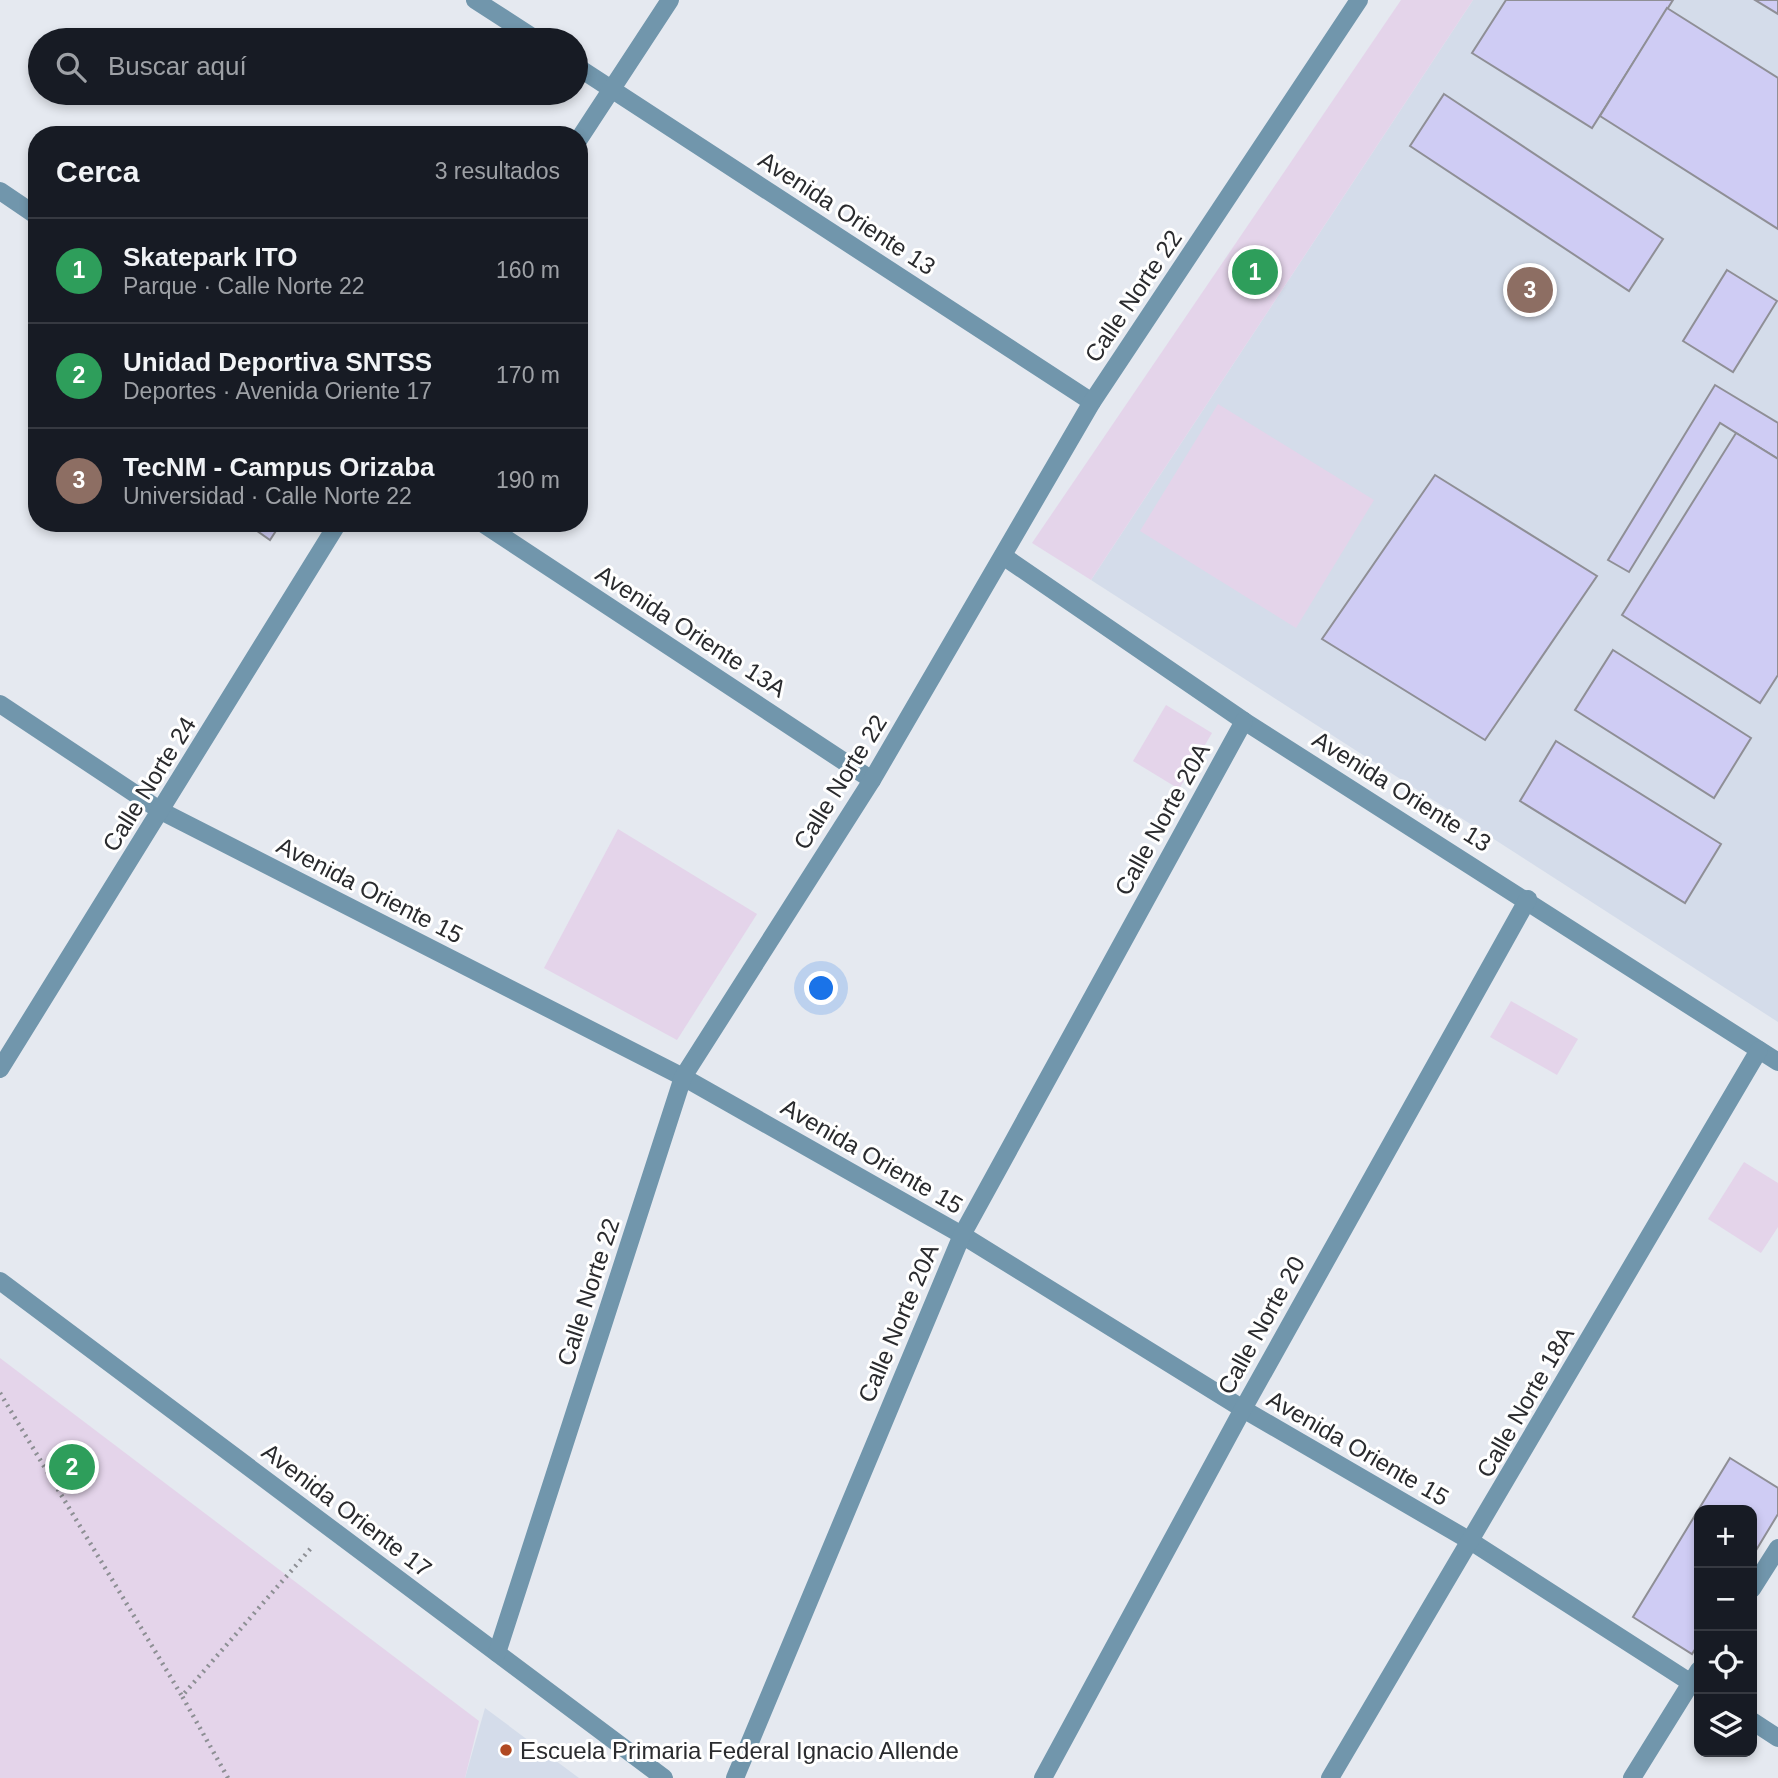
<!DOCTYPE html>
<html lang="es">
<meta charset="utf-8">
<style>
body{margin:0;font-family:Helvetica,sans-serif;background:#242831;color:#f1f3f6}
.controls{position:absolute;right:21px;bottom:21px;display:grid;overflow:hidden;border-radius:14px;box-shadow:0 4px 10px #0003}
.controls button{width:63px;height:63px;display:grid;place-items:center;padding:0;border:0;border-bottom:2px solid #363941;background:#171b24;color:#f1f3f6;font:35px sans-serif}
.you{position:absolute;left:822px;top:989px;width:24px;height:24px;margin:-18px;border:5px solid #fff;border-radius:50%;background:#1a73e8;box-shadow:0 0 0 10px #1a73e833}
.badge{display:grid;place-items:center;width:46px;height:46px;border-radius:50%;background:#b04923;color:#fff;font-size:23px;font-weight:700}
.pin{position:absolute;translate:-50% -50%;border:4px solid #fff;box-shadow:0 2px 7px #0006}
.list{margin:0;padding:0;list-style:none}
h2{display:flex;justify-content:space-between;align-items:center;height:91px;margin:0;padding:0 28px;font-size:30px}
h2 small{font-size:23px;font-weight:400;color:#9ea1a6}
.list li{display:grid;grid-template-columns:46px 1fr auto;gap:21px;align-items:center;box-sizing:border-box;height:105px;padding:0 28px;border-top:2px solid #363941}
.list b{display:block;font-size:26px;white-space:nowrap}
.list p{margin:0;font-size:23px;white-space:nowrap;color:#9ea1a6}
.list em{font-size:23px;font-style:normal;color:#9ea1a6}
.icon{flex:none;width:38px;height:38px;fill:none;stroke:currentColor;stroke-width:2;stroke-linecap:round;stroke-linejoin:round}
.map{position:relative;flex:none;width:1778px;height:1778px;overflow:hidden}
.search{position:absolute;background:#171b24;box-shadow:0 4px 10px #0003;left:28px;top:28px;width:560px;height:77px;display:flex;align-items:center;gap:18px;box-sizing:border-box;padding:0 24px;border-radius:38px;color:#9ea1a6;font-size:26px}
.panel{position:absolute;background:#171b24;box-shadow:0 4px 10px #0003;left:28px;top:126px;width:560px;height:406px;border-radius:28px}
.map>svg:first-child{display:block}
.built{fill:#d4dcea}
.green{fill:#e4d4ea}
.building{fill:#cfccf4;stroke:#8f8f96;stroke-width:2}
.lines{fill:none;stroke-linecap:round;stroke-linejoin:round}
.path{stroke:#8d8f94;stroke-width:4.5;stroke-dasharray:2 5;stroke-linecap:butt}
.street{stroke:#7196ac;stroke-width:18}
.poi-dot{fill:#b04923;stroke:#fff;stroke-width:2.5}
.labels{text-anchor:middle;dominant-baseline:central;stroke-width:6;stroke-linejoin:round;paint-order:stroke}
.street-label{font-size:24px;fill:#2a2b2e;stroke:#fff}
.poi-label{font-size:24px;fill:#2a2b2e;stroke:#fff;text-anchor:start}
</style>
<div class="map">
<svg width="1778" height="1778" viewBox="0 0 1778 1778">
<rect width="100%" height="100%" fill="#e5e9f0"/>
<g class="built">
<path d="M1473,0H1778V1022L1091,580Z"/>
<path d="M485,1708L579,1778H465Z"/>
</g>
<g class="green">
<path d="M1401,0H1473L1091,580L1032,543Z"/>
<path d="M1218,404L1374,500L1296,628L1140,531Z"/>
<path d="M1166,705L1212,733L1179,789L1133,761Z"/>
<path d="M618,829L757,914L677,1040L544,968Z"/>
<path d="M1511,1001L1578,1039L1557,1075L1490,1037Z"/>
<path d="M1744,1162L1778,1183V1227L1761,1253L1708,1219Z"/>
<path d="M0,1358L479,1721L465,1778H0Z"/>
</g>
<g class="building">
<path d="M1506,0H1673L1592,128L1472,53Z"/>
<path d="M1755,0H1778V14Z"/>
<path d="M1667,8L1778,78V229L1600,116Z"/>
<path d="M1444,94L1663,239L1629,291L1410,146Z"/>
<path d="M1727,270L1777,301L1733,372L1683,341Z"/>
<path d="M1715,385L1778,423V459L1720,423L1629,572L1608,560Z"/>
<path d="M1736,433L1778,459V675L1760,703L1622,615Z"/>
<path d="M1435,475L1597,576L1485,740L1322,639Z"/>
<path d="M246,523H281L270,540Z"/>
<path d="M1613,650L1751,738L1714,798L1575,710Z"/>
<path d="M1556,741L1721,844L1685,903L1520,801Z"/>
<path d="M1730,1458L1778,1488V1514L1752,1557V1510H1699V1643L1692,1654L1633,1617Z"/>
</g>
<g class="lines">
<g class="path">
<path d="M0,1393L182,1696"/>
<path d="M228,1778L182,1696L312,1547"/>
</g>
<g class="street">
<path d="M475,0L537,40"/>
<path d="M576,66L1092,402"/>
<path d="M579,139L670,0"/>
<path d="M0,191L37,216"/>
<path d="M482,523L872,780"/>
<path d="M1003,556L1244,721L1778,1062"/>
<path d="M0,704L161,811L683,1077L962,1235L1243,1409L1472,1542L1699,1688"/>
<path d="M0,1069L338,523"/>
<path d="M0,1281L664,1778"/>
<path d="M1752,1589L1778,1548"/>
<path d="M497,1653L683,1077L872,780L1092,402L1359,0"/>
<path d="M1752,1721L1778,1738"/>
<path d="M735,1778L962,1235L1244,721"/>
<path d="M1043,1778L1243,1409L1528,899"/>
<path d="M1330,1778L1759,1050"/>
<path d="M1632,1778L1699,1670"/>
</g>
</g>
<circle class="poi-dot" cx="506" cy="1750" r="7"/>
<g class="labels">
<g class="street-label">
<text transform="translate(847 213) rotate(33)">Avenida Oriente 13</text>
<text transform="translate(1133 296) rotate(-56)">Calle Norte 22</text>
<text transform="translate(691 631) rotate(33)">Avenida Oriente 13A</text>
<text transform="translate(840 782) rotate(-58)">Calle Norte 22</text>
<text transform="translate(149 784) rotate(-58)">Calle Norte 24</text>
<text transform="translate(1402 791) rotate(32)">Avenida Oriente 13</text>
<text transform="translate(1162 819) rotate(-61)">Calle Norte 20A</text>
<text transform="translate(370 890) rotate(27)">Avenida Oriente 15</text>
<text transform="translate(872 1156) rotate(30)">Avenida Oriente 15</text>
<text transform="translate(588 1292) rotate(-72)">Calle Norte 22</text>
<text transform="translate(898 1323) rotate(-67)">Calle Norte 20A</text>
<text transform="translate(1261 1325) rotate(-61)">Calle Norte 20</text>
<text transform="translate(1525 1402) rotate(-60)">Calle Norte 18A</text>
<text transform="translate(1358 1448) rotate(30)">Avenida Oriente 15</text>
<text transform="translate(347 1510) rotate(37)">Avenida Oriente 17</text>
</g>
<g class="poi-label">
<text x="520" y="1750">Escuela Primaria Federal Ignacio Allende</text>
</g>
</g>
</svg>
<div class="controls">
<button>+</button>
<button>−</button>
<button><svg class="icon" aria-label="locate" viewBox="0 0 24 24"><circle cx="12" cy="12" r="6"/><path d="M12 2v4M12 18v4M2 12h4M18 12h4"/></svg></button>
<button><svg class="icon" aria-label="layers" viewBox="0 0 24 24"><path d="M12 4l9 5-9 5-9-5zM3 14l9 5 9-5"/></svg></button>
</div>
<div class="you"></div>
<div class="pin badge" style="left:1255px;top:272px;background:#2e9e5b">1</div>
<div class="pin badge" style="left:72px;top:1467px;background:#2e9e5b">2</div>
<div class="pin badge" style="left:1530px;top:290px;background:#8d6e63">3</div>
<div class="search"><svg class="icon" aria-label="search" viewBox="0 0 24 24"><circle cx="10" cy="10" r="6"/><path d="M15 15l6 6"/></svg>Buscar aquí</div>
<section class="panel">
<h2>Cerca<small>3 resultados</small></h2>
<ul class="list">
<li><span class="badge" style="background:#2e9e5b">1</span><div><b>Skatepark ITO</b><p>Parque · Calle Norte 22</p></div><em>160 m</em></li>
<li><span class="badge" style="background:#2e9e5b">2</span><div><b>Unidad Deportiva SNTSS</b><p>Deportes · Avenida Oriente 17</p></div><em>170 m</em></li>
<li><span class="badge" style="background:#8d6e63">3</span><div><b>TecNM - Campus Orizaba</b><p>Universidad · Calle Norte 22</p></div><em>190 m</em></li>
</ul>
</section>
</div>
